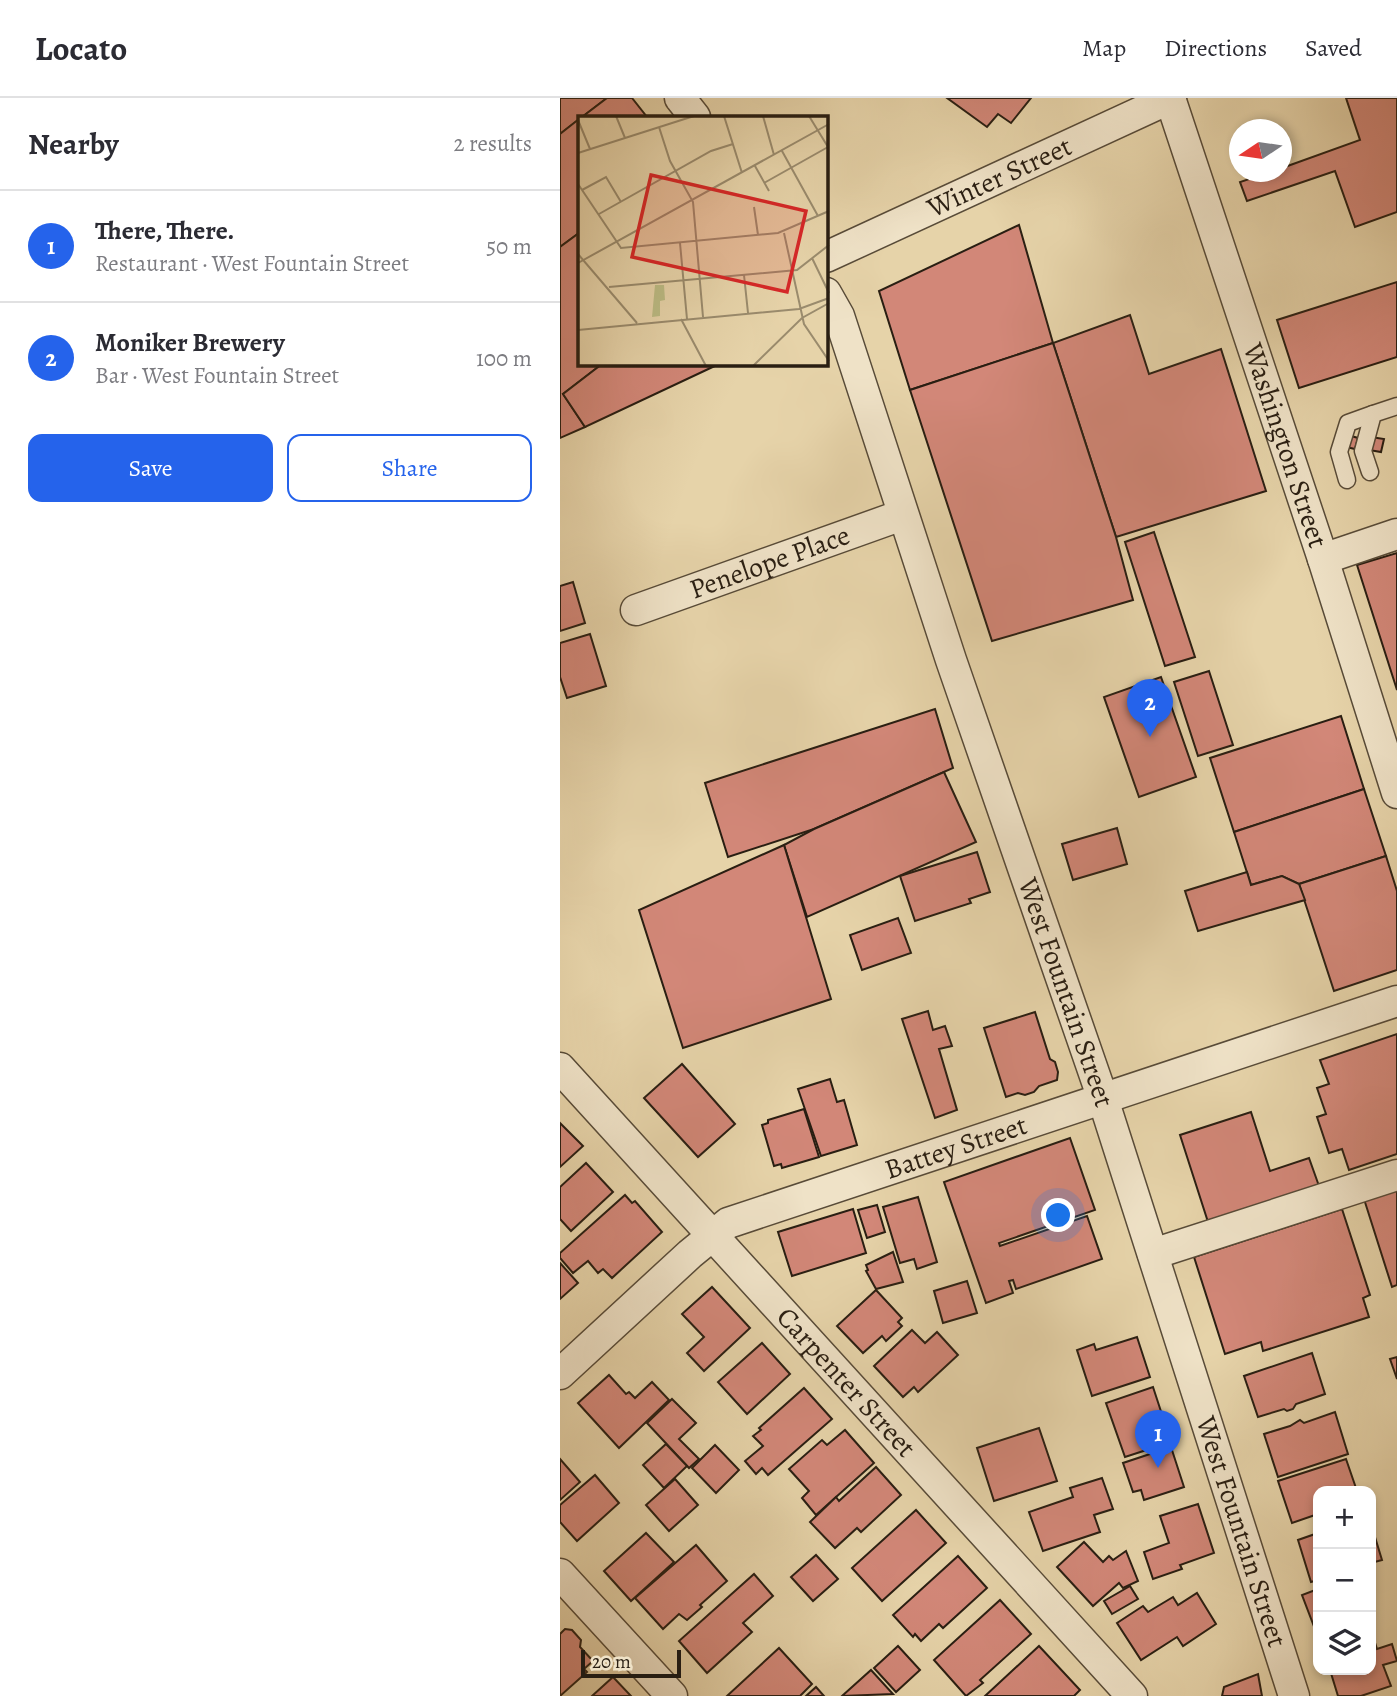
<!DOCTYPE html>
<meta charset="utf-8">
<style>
body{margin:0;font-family:Alegreya,serif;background:#f2f2f3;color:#2b2b33}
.controls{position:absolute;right:21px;bottom:21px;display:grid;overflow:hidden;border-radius:14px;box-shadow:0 4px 10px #0003}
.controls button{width:63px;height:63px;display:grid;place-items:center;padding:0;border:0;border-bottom:2px solid #e1e1e2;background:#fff;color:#2b2b33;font:35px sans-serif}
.compass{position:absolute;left:669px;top:21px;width:63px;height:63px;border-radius:50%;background:#fff;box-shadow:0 4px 10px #0003;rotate:257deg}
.scale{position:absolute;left:21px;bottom:18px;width:100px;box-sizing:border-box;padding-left:7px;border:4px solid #291e12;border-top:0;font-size:19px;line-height:24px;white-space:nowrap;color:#291e12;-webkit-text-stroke:5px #efe2c7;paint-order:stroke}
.you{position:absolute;left:499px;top:1118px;width:24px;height:24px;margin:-18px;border:5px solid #fff;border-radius:50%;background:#1a73e8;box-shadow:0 0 0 10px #1a73e833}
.badge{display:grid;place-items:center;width:46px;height:46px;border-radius:50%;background:#2563eb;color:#fff;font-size:23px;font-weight:700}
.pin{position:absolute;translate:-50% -58px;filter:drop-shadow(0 2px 4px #0008)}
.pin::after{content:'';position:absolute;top:37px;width:24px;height:21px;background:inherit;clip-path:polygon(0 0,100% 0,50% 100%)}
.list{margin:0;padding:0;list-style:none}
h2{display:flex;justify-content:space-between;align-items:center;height:91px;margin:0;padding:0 28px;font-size:30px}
h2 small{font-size:23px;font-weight:400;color:#7c7c81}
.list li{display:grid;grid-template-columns:46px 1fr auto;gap:21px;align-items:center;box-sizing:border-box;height:112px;padding:0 28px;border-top:2px solid #e1e1e2}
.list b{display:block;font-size:26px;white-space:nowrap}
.list p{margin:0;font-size:23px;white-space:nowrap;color:#7c7c81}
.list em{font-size:23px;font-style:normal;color:#7c7c81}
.actions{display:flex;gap:14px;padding:21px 28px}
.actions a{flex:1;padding:16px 0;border:2px solid #2563eb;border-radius:14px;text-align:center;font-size:24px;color:#2563eb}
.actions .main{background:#2563eb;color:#fff}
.icon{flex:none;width:38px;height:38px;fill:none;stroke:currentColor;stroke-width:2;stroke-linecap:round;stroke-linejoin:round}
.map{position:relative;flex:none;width:837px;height:1598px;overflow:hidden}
header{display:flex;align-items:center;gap:42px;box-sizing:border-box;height:98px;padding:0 35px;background:#fff;border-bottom:2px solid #e1e1e2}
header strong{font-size:33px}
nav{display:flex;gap:38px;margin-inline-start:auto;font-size:24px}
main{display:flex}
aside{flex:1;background:#fff}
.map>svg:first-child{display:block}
.building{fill:#d28778;stroke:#291e12;stroke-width:2}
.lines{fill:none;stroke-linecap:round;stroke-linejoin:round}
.service-casing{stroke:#584b38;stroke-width:19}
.minor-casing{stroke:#584b38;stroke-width:33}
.service{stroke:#efe2c7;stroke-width:16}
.minor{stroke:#efe2c7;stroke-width:30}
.labels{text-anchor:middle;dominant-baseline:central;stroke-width:5;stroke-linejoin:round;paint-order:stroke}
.street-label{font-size:28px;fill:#291e12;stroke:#efe2c7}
.inset-road{fill:none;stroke:#9a8b6d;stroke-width:2}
.view{fill:#d62828;fill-opacity:0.15;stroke:#d62828;stroke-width:3.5}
.inset-edge{fill:none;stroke:#291e12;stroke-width:3.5}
</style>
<header>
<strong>Locato</strong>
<nav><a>Map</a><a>Directions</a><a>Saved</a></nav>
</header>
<main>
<aside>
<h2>Nearby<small>2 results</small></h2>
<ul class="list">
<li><span class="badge">1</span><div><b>There, There.</b><p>Restaurant · West Fountain Street</p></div><em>50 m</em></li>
<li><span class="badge">2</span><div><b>Moniker Brewery</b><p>Bar · West Fountain Street</p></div><em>100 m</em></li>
</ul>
<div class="actions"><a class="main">Save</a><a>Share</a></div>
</aside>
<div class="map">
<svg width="837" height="1598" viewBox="0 0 837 1598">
<rect width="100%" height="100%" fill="#e6d3a9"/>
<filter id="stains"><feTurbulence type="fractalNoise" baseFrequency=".00286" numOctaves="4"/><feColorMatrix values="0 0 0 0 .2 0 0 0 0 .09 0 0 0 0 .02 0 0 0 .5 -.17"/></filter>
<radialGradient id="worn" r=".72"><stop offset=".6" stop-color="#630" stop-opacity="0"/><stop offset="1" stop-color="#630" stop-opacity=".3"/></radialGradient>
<g class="building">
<path d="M0,0H47L0,36Z"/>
<path d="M47,0H72L87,19H22Z"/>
<path d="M387,0H471L451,25L438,16L427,29Z"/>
<path d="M786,0H837V114L795,129L775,73L687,103L680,84L710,74H722V70L800,42Z"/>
<path d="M19,21V135L0,149V36Z"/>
<path d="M459,127L493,245L350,292L319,193Z"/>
<path d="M19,135V266H42L3,296L25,329L0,340V149Z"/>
<path d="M837,184V259L739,290L717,222Z"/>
<path d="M570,217L589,276L661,251L706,393L556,439L493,245Z"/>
<path d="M493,245L556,439L573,502L432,543L350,292Z"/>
<path d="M42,266H159L25,329L3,296Z"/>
<path d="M788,337L798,340L795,351L786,349Z"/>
<path d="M811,339L824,341L821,354L809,352Z"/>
<path d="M594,434L635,559L605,568L565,444Z"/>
<path d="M837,455V592L797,467Z"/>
<path d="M13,484L25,525L0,533V488Z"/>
<path d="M30,536L46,588L7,600L0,579V545Z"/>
<path d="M649,573L673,647L638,658L614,584Z"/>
<path d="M601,579L636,679L579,699L544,599Z"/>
<path d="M375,611L393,670L254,731L168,759L145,685Z"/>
<path d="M781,618L804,691L674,734L650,660Z"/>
<path d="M384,674L416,744L247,819L224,747L254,731Z"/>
<path d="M804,691L826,758L739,786L722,778L691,787L674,734Z"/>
<path d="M557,730L567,766L513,782L502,746Z"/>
<path d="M224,747L271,901L123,950L79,812Z"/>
<path d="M417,754L430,794L409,801L411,805L355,823L340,778Z"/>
<path d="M826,758L837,793V872L774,893L739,786Z"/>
<path d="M687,774L691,787L722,778L739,786L745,802L638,833L625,793Z"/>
<path d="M338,820L351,855L302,872L290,837Z"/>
<path d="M368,913L373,932L385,928L392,948L379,951L397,1012L375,1020L342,921Z"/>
<path d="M475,914L490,961L495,964L498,974L497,982L479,988L474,994L465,997L458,995L446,999L424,930Z"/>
<path d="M837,936V1056L789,1072L782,1051L769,1055L757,1019L766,1016L757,990L769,986L760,962Z"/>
<path d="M122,966L175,1026L138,1059L84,1000Z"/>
<path d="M270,981L277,1004L284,1002L297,1047L261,1058L238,991Z"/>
<path d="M244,1011L259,1059L222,1070L221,1066L214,1068L202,1027L208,1025V1022Z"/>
<path d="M691,1014L710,1073L749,1060L759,1088L648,1124L620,1037Z"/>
<path d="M0,1025L23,1048L0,1069Z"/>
<path d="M510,1040L535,1112L439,1145L440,1148L527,1118L542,1161L456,1191L453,1182L449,1183L453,1195L426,1205L384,1084Z"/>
<path d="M26,1065L53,1094L11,1133L0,1121V1089Z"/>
<path d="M837,1090V1187L832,1189L804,1101Z"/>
<path d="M65,1097L72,1105L75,1103L102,1134L52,1180L43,1171L38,1175L28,1163L13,1175L0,1160V1155Z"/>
<path d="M358,1099L377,1164L357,1171L354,1161L340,1165L323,1109Z"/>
<path d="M317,1107L325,1134L307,1140L298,1112Z"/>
<path d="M293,1111L306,1155L232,1178L218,1134Z"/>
<path d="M782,1111L810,1197L803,1200L809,1219L703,1253L701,1244L665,1256L634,1159Z"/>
<path d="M333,1154L343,1184L316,1191L306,1173L308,1172L306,1167Z"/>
<path d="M0,1165L18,1185L0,1201Z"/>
<path d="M407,1183L417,1215L383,1225L374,1193Z"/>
<path d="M152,1189L190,1230L144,1273L127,1255L144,1239L122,1216Z"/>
<path d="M316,1192L342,1220L338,1224L342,1228L326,1243L322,1238L303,1255L277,1228Z"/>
<path d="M352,1232L365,1245L377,1234L398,1257L358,1294L354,1289L343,1299L314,1268Z"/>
<path d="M577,1239L590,1279L532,1298L517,1252L534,1246L536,1252Z"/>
<path d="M202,1245L230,1276L187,1316L158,1284Z"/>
<path d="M752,1255L765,1296L736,1306L733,1311L727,1313L724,1311L698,1319L684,1278Z"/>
<path d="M837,1259V1281L830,1261Z"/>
<path d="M49,1277L66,1296L69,1294L75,1300L92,1284L109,1302L59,1350L18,1305Z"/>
<path d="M593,1289L611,1344L565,1359L546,1305Z"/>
<path d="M244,1290L272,1321L208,1377L202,1370L196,1376L185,1363L203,1348L193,1338L201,1332L199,1330Z"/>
<path d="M112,1301L136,1325L119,1341L139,1361L129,1370L87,1325Z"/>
<path d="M775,1314L788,1356L718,1379L704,1336L730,1328L740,1322L744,1325Z"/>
<path d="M479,1330L497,1383L434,1403L417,1350Z"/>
<path d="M285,1332L314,1365L256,1417L242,1400L249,1393L229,1371L262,1342L267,1347Z"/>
<path d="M106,1346L127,1368L104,1390L83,1367Z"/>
<path d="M155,1347L179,1372L156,1395L132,1370Z"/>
<path d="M611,1349L624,1389L584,1402L581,1392L573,1394L563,1365Z"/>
<path d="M0,1361L20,1384L0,1402Z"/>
<path d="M786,1361L797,1393H758V1416L732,1425L718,1383Z"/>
<path d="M316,1369L341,1397L301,1434L297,1430L275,1450L250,1424L276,1399L279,1403Z"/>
<path d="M35,1377L59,1405L17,1443L0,1424V1407Z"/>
<path d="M542,1380L553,1411L534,1417L540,1434L483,1453L469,1414L513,1399L510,1390Z"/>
<path d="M115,1381L138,1407L109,1433L86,1407Z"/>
<path d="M638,1406L654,1455L620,1467L622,1471L593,1481L584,1454L609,1445L600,1418Z"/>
<path d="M356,1412L386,1445L322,1503L292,1470Z"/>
<path d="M811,1426L822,1462L811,1465Z"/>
<path d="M86,1435L114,1464L71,1503L44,1473Z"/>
<path d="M758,1435V1482L751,1484L738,1442Z"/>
<path d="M524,1444L543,1464L549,1458L553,1462L566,1453L578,1483L563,1490L559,1485L533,1508L497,1469Z"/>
<path d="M136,1447L167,1483L140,1507L142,1509L127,1522L119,1516L103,1531L75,1500Z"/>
<path d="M256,1457L278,1481L253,1503L231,1479Z"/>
<path d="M398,1458L427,1490L383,1530L379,1526L361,1543L355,1536L353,1539L333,1517Z"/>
<path d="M194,1476L213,1498L183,1525L192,1534L147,1575L119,1543Z"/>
<path d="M570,1488L578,1501L552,1516L544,1503Z"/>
<path d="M758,1491V1539L742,1497Z"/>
<path d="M637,1495L656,1526L623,1548L617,1539L581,1562L557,1525L583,1508L588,1514L613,1499L618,1507Z"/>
<path d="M440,1502L471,1536L420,1582L423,1585L406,1598L374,1562Z"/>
<path d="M5,1531L12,1532L21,1542L20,1549L33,1563L24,1571L27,1574L0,1598V1536Z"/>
<path d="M811,1532L817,1551L832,1546L837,1563L823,1567L831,1588L801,1598H778L770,1572H811Z"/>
<path d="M338,1548L360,1572L336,1594L314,1570Z"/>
<path d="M479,1548L520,1592L514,1598H425Z"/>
<path d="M219,1550L252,1586L240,1598H167Z"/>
<path d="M311,1572L333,1596L282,1598Z"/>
<path d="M698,1576L702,1598H662L664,1589Z"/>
<path d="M53,1579L71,1598H32Z"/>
<path d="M256,1589L264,1598H246Z"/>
</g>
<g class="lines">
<defs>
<g id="service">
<path d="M810,374L803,353L813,316L837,308"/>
<path d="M787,382L779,354L788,325L813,316"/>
</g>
<g id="minor">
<path d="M120,0L135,19"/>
<path id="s1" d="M610,0L763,461L837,695"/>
<path id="s2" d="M266,159L611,0"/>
<path id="s3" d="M266,195L279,218L391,562L543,1001L734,1598"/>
<path d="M763,461L837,436"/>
<path id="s4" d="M76,512L342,417"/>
<path id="s5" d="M0,970L572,1598"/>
<path d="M593,1156L837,1077"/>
<path id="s6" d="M0,1276L130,1156L168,1125L837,903"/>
<path d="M0,1476L112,1598"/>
</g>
</defs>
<use href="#service" class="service-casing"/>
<use href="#minor" class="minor-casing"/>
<use href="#service" class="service"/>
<use href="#minor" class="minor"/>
</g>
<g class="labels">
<g class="street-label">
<text stroke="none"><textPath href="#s2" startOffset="191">Winter Street</textPath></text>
<text stroke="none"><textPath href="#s1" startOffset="366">Washington Street</textPath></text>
<text stroke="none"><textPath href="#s4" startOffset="142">Penelope Place</textPath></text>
<text stroke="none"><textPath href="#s3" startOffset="740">West Fountain Street</textPath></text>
<text stroke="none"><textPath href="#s6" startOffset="466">Battey Street</textPath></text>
<text stroke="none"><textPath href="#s5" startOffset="425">Carpenter Street</textPath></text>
<text stroke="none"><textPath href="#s3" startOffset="1307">West Fountain Street</textPath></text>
</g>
</g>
<g transform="translate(18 18)">
<rect width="250" height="250" fill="#e6d3a9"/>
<path d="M77,169H86L87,184L82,185V200L74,201Z" fill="#bbbb84"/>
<path class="inset-road" d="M38,0L47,22M146,0L164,57M185,0L196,39M231,0L250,31M0,4L12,33M81,11L92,45L115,86L125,201M204,35L240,100M0,37L116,0M177,50L191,75M186,67L250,31M0,68L43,132L200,117L251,95M4,74L28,61L43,86M176,91L180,119M21,98L133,35L155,28M206,117L226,208L251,245M102,127L109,203M0,138L59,207M234,142L251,177M0,147L251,8M166,159L170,197M31,171L219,154L251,129M103,203L128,250M0,214L221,193L251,182M175,250L224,202L251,187"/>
<path class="view" d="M73,59L228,95L209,176L54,141Z"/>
<rect width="250" height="250" class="inset-edge"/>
</g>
<rect width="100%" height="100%" filter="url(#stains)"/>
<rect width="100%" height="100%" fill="url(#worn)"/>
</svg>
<div class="controls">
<button>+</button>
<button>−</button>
<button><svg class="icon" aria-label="layers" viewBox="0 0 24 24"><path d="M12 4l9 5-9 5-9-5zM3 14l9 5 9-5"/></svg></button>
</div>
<svg class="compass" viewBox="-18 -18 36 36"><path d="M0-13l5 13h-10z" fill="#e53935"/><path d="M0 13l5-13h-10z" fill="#7c7c81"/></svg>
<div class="scale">20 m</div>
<div class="you"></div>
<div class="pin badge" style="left:598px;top:1370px">1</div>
<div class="pin badge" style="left:590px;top:639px">2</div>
</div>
</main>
